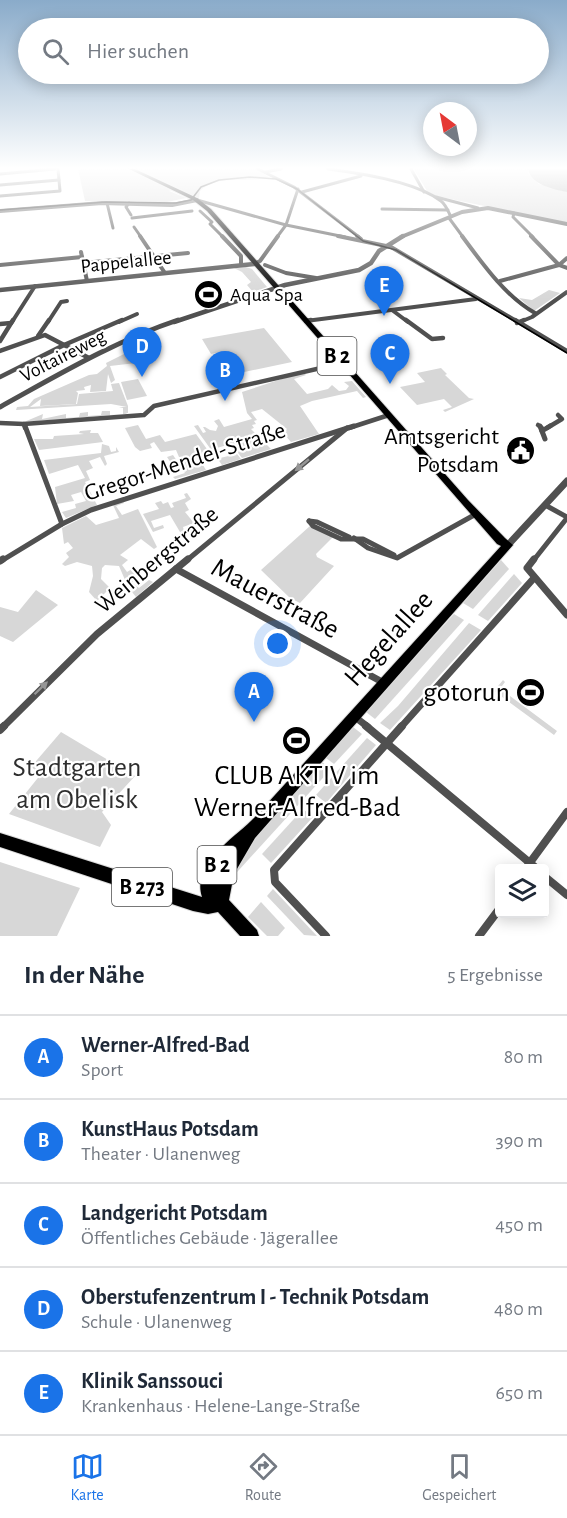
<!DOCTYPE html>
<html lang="de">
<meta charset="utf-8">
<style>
body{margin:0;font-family:"Alegreya Sans",sans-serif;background:#f2f2f3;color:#1f2937}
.controls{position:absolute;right:18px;bottom:18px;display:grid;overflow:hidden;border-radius:6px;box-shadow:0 3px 15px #0003}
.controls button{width:54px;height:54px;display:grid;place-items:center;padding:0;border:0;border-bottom:2px solid #e0e1e3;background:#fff;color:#1f2937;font:30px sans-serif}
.compass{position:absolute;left:423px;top:102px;width:54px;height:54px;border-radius:50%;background:#fff;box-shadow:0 3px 15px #0003;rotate:328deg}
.you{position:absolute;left:278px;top:644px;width:21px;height:21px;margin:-15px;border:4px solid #fff;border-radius:50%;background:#1a73e8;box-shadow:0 0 0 9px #1a73e833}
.badge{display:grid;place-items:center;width:39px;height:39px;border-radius:50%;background:#1a73e8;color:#fff;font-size:20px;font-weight:700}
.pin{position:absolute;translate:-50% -50px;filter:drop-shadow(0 2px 3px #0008)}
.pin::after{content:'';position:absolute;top:32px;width:21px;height:18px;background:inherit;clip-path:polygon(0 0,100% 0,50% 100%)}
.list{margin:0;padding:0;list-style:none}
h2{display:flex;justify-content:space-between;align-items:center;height:78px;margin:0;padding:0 24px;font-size:26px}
h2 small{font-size:20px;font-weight:400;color:#747a83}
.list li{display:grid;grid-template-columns:39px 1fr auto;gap:18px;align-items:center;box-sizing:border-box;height:84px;padding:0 24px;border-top:2px solid #e0e1e3}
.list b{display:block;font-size:22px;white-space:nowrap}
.list p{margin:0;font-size:20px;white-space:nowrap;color:#747a83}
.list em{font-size:20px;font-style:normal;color:#747a83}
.icon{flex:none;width:33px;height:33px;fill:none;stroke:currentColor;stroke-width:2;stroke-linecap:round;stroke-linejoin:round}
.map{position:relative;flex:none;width:567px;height:936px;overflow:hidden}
.search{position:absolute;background:#fff;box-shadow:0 3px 15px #0003;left:18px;right:18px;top:18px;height:66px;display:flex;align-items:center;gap:15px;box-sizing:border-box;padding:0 21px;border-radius:33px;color:#747a83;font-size:22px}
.sheet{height:498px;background:#fff}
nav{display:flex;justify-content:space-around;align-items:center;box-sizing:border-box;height:84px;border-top:2px solid #e0e1e3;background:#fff;font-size:16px;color:#747a83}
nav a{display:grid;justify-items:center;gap:3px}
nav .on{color:#1a73e8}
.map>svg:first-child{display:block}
.green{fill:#d7d7d7}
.water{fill:#9e9e9e}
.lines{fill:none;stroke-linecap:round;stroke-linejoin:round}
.primary-casing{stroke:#dbdbdb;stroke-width:2}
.minor-far5{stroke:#505050;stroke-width:3}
.minor-far4{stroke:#505050;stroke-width:4}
.minor-far3{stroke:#505050;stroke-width:4.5}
.minor-far2{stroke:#505050;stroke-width:5}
.minor-far1{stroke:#505050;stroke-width:7}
.minor{stroke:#505050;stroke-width:8}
.tertiary-far3{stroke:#505050;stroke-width:4}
.tertiary-far2{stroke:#505050;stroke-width:4.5}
.tertiary-far1{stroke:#505050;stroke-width:5}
.tertiary{stroke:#505050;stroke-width:7}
.primary{fill:#000;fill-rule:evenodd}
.tram{stroke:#000;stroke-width:1.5}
.oneway{fill:#969696}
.labels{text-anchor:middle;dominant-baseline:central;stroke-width:4.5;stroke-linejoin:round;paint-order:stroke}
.far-street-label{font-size:20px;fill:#000;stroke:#fff}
.far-poi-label{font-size:20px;fill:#000;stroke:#fff;text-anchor:start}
.shield{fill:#fff;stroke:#4c4c4c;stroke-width:1.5}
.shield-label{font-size:22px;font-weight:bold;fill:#000}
.poi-label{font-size:24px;fill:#000;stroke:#fff;text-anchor:end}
.street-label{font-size:24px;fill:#000;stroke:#fff}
.near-street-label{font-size:28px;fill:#000;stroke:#fff}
.near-poi-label{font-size:28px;fill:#000;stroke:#fff;text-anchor:end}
.near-park-label{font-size:28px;fill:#2e2e2e;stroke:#fff}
</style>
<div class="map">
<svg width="567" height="936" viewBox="0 0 567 936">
<rect width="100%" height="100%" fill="#fff"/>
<g class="green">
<path d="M78,169H256L269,177C247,184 220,173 200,191L199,198L174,189L169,191L186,198L167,202L85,201Z"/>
<path d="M414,169H528V173L539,184L567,192V223L436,196L427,191Z"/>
<path d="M246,267L252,269L267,287L253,292L247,285L251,282L242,272L234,268Z"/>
<path d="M549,290L560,293L534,311L519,298L532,300Z"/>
<path d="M264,328L292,362L225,376L219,364L215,365L213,361L225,358L221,352L211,354L202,339Z"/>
<path d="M143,342L144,345L128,348L136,363L110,366L115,380L111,383L108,374L106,391L90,392L91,385L84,387L85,390L76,391L78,393L76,404L40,406L41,399L30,407L77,404L79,394L113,391L111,384L119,383L128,406V413L125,414L24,422L43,414L42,419L66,414V418L79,417L80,413L88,412V416L101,415L102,411H110V415L123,414V408L119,407H127L111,404L16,410L17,407L28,406L34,399L89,375L97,374L107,366L106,363L124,354L126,347Z"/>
<path d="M441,368L447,374L445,375L469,398L474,399L445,412L443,410L452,407L444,399L417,405L400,387L425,382L417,373Z"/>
<path d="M303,372L306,375L294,379L307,394L328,389L332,385L339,391L346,390L349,386L344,382L352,381L366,397L363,398L357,391L312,401L300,406L319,434L291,442L283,433L287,429L262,409L251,412L257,420L254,421L256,424L252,425L254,428L251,429L271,449L242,458L231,444L213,449L220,458L237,454L241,459L222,465L194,426L198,425L203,433L206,432L203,427H205L210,430L216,431L218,426L214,421L219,419L224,427L252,419L247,413L242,392Z"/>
<path d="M138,379L147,396L127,400L121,382Z"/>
<path d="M138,425L146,439L160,435L165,442L196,434L215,460L210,457L204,459L200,452L195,453L196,455L185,459L190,466L201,462L206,470L175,479L173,477L185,473L177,462L171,463L167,457L173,455L177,461L182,459L181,457H179L176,450L161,452L154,442L150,444L152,448L140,451L135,447L125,428Z"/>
<path d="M91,430L90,433H98L103,442L39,450L34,439H53L54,436L84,434L79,433L80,431Z"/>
<path d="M102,444L109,446L111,452L116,451V447L119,452L104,456L107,464L105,466L100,457L89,461L93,468L86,471L90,480L85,482L97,505L66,518L62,512L76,508L75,504L86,501L81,492L71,495L74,501L57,504L55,487L85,478L78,465L49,474L44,460L101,453Z"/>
<path d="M187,493L191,499L185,503L189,510L185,512L194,523L183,527L184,531L180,532L170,515L151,521L154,528L163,525L164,528L153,532L143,514L159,509L155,503L161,501L163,504L168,502L171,508L174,507L172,503L186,498L184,494Z"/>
<path d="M123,501L124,503L116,506L122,515L138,509L157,547L154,549L141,539L120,555L128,560L122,565L127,572L132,569L141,575L132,582L139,588L149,580L153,582L136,597L128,587L119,566L105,565L102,568L101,579L110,588L97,601L89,592L93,576L92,566L77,562L65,566L62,564L69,557L66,553L73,548L68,542L64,544L62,528L86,516L96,525L119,518L113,505Z"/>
<path d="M310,526L333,537L316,554L317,557L334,566L300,603L290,598L261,570Z"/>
<path d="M501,560L509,569L473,609L463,603Z"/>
<path d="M514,574L522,583L488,621L478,615Z"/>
<path d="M36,590L58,605L13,642L0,636V607L18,612Z"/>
<path d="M454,614L464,620L375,719L366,712Z"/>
<path d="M469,623L481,630L390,730L380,723L398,706Z"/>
<path d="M503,680L505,682L502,686L508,690L506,693L557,731L554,735L494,691Z"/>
<path d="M353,727L362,734L334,764L326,758Z"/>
<path d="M61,732L135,776L102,812L111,825L100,847L9,814L41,774L31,767Z"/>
<path d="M367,738L376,745L326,803L316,795Z"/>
<path d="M322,762L331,769L228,882L236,860Z"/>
<path d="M303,809L313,817L271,863L262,854Z"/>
<path d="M0,862L80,888L57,936H0Z"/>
<path d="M273,889L317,936L304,935L267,896Z"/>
<path d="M261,902L285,928L278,936H267L248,917Z"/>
</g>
<path class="water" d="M528,169H567V192C553,189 531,185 528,169Z"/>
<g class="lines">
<defs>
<path id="primary" d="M129,169H135L197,198L211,209L468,500L505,538L513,545L255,838L234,874L229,900L257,930L259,936H240L218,912L208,914L193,911L0,847V833L202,897C191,863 235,838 255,817L501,546L497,544L462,504L207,211L193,200Z"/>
</defs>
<use href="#primary" class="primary-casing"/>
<g class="minor-far5">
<path d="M258,169L294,187L359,237"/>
<path d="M328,169C360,173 415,181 441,201C446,205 448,211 451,217"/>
<path d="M411,169L424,192"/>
<path d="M265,172L281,169"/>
<path d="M0,174L55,169"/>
<path d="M0,185L59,180"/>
<path d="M302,192L361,176"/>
<path d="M0,196L60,191L58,169"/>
<path d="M436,197L478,208"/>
<path d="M197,200L286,225L345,237"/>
<path d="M107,203L113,228"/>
<path d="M129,203L126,207L131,215"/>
<path d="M382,209L448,210"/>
<path d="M200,211L212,222L210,224L223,237"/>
<path d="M514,213L513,217L533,237"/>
<path d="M132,218L192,211"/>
<path d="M449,218L463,237"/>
<path d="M134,227L141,237"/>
<path d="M277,237L286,225L298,189"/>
</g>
<g class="minor-far4">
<path d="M140,236L165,273"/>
<path d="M222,236L241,256V265"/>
<path d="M338,236L391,247L518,322"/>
<path d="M357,236L361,239"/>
<path d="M462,236C482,263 505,296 535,313"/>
<path d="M531,236L559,265L567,268"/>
<path d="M81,252L87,281"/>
<path d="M83,263L188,253"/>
<path d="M254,264L260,261L278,236"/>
<path d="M0,265L82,257"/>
<path d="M265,265L286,273L316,278"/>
<path d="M500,281L559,265L567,258"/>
<path d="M392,310L408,322"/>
<path d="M306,321L476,299"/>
<path d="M12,322L35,286"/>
<path d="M48,322L61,302L67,301"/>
<path d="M119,322L137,314"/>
<path d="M520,322L532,317L567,292"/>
</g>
<g class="minor-far3">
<path d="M406,320L432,339L443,338"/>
<path d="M515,320L567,351"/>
<path d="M306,321L311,320"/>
<path d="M517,323L524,320"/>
<path d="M0,324L11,323"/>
<path d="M38,336L49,320"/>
<path d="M0,341L13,320"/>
<path d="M0,351L45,335L89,358"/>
<path d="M0,377L64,345L122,320"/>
<path d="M0,423L24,424L144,415L154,406L343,363"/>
<path d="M24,424L25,428"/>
<path d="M538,425L542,428"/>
<path d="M349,428L389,415"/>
<path d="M547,428L562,419L558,415"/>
</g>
<g class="minor-far2">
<path d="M25,426L62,524"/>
<path d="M540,426L545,439"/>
<path d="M542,431L550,426"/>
<path d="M545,505L567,517"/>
<path d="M309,521L313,526L341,539H363L394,555"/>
<path d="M309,521L317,522L349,537"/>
<path d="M354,538L368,548L397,558L476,514"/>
<path d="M1,561L62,524L91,510L354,426"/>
<path d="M186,561L347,428"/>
<path d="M533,561L567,518"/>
</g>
<g class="minor-far1">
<path d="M534,559L527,568L567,615"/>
<path d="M0,561L3,559"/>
<path d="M176,569L384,683"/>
<path d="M355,717L368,727"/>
<path d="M3,727L97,634L188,559"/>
<path d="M401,727L534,578"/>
</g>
<g class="minor">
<path d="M366,726L536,868"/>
<path d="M0,730L4,726"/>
<path d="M526,868L567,812"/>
<path d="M544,876L567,895"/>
<path d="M326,936L275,882L274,870L402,726"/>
<path d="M479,936L500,908"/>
</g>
<g class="tertiary-far3">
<path d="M0,211L102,203L172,205L197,200"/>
<path d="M401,237L462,212L488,208L567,224"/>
</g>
<g class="tertiary-far2">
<path d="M0,290L254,264"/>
<path d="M174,322L285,285L359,270L371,263L379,251L403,236"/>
</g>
<path class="tertiary-far1" d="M0,407C58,375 115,341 178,320"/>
<path class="tertiary" d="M508,545L567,481"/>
<use href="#primary" class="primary"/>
<path class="tram" d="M0,210L106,202L176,203L191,200L201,187L219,180L250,177L276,179L297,189L363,241L396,250L567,353"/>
</g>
<defs><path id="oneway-solid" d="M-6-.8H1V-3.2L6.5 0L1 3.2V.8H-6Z" transform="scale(1.5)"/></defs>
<g class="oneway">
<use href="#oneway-solid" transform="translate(302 465) rotate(140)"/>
<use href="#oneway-solid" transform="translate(41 688) rotate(-44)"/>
</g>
<linearGradient id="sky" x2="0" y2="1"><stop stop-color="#8aabca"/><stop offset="0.56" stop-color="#fff"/><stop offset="1" stop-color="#fff" stop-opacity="0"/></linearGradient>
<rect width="567" height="300" fill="url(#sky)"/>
<defs>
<symbol id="stadium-disc" viewBox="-11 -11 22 22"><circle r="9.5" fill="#000" stroke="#fff"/><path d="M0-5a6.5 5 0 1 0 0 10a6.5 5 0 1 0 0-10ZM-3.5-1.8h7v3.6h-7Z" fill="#fff"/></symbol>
<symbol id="civic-disc" viewBox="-11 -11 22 22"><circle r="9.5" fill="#000" stroke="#fff"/><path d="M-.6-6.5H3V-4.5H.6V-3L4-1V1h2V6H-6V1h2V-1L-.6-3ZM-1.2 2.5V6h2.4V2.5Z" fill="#fff"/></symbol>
</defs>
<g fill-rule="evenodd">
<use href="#stadium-disc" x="192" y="278" width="33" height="33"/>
<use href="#civic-disc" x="504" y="434" width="33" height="33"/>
<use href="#stadium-disc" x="514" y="676" width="33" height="33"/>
<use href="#stadium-disc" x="280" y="724" width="33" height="33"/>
</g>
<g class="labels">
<g class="far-street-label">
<text transform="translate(126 262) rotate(-6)">Pappelallee</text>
<text transform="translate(63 356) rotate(-27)">Voltaireweg</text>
</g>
<g class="far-poi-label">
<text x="230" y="295">Aqua Spa</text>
</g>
<g class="shield">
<rect x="317.5" y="337" width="39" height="38" rx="4.5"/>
<rect x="197.5" y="846" width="39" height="38" rx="4.5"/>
<rect x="112" y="868" width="60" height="38" rx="4.5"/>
</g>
<g class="shield-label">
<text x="337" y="356">B 2</text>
<text x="217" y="865">B 2</text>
<text x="142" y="887">B 273</text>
</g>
<g class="poi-label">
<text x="499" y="437">Amtsgericht<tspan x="499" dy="28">Potsdam</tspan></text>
</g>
<g class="street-label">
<text transform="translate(185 462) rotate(-18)">Gregor-Mendel-Straße</text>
<text transform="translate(157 560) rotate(-40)">Weinbergstraße</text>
</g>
<g class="near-street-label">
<text transform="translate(275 599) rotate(28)">Mauerstraße</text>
<text transform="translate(389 639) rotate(-48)">Hegelallee</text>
</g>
<g class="near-poi-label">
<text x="510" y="693">gotorun</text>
<text x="297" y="776" text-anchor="middle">CLUB AKTIV im<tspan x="297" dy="32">Werner-Alfred-Bad</tspan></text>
</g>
<g class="near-park-label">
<text x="77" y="768">Stadtgarten<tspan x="77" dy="32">am Obelisk</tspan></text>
</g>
</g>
</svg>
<div class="controls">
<button><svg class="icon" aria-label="layers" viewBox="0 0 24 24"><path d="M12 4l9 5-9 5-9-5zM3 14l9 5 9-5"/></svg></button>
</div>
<svg class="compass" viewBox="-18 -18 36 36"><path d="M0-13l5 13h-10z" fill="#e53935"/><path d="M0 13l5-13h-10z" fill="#747a83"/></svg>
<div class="you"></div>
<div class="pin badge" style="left:254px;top:722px">A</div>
<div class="pin badge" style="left:225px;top:401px">B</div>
<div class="pin badge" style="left:390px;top:384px">C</div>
<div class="pin badge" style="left:142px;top:377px">D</div>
<div class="pin badge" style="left:384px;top:316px">E</div>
<div class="search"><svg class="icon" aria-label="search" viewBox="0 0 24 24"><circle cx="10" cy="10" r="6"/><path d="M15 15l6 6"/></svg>Hier suchen</div>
</div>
<section class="sheet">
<h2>In der Nähe<small>5 Ergebnisse</small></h2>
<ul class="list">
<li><span class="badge">A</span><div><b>Werner-Alfred-Bad</b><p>Sport</p></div><em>80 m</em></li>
<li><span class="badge">B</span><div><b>KunstHaus Potsdam</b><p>Theater · Ulanenweg</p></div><em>390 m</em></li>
<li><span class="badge">C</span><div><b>Landgericht Potsdam</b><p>Öffentliches Gebäude · Jägerallee</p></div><em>450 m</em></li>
<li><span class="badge">D</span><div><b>Oberstufenzentrum I - Technik Potsdam</b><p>Schule · Ulanenweg</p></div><em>480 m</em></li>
<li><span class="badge">E</span><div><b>Klinik Sanssouci</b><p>Krankenhaus · Helene-Lange-Straße</p></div><em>650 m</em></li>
</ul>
</section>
<nav>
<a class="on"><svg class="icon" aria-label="map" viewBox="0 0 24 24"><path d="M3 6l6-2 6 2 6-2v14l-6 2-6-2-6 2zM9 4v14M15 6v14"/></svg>Karte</a>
<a><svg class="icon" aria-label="directions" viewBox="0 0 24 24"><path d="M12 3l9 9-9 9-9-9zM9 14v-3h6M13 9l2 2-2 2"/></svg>Route</a>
<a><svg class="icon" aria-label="saved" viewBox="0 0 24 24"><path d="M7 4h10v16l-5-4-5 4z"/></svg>Gespeichert</a>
</nav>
